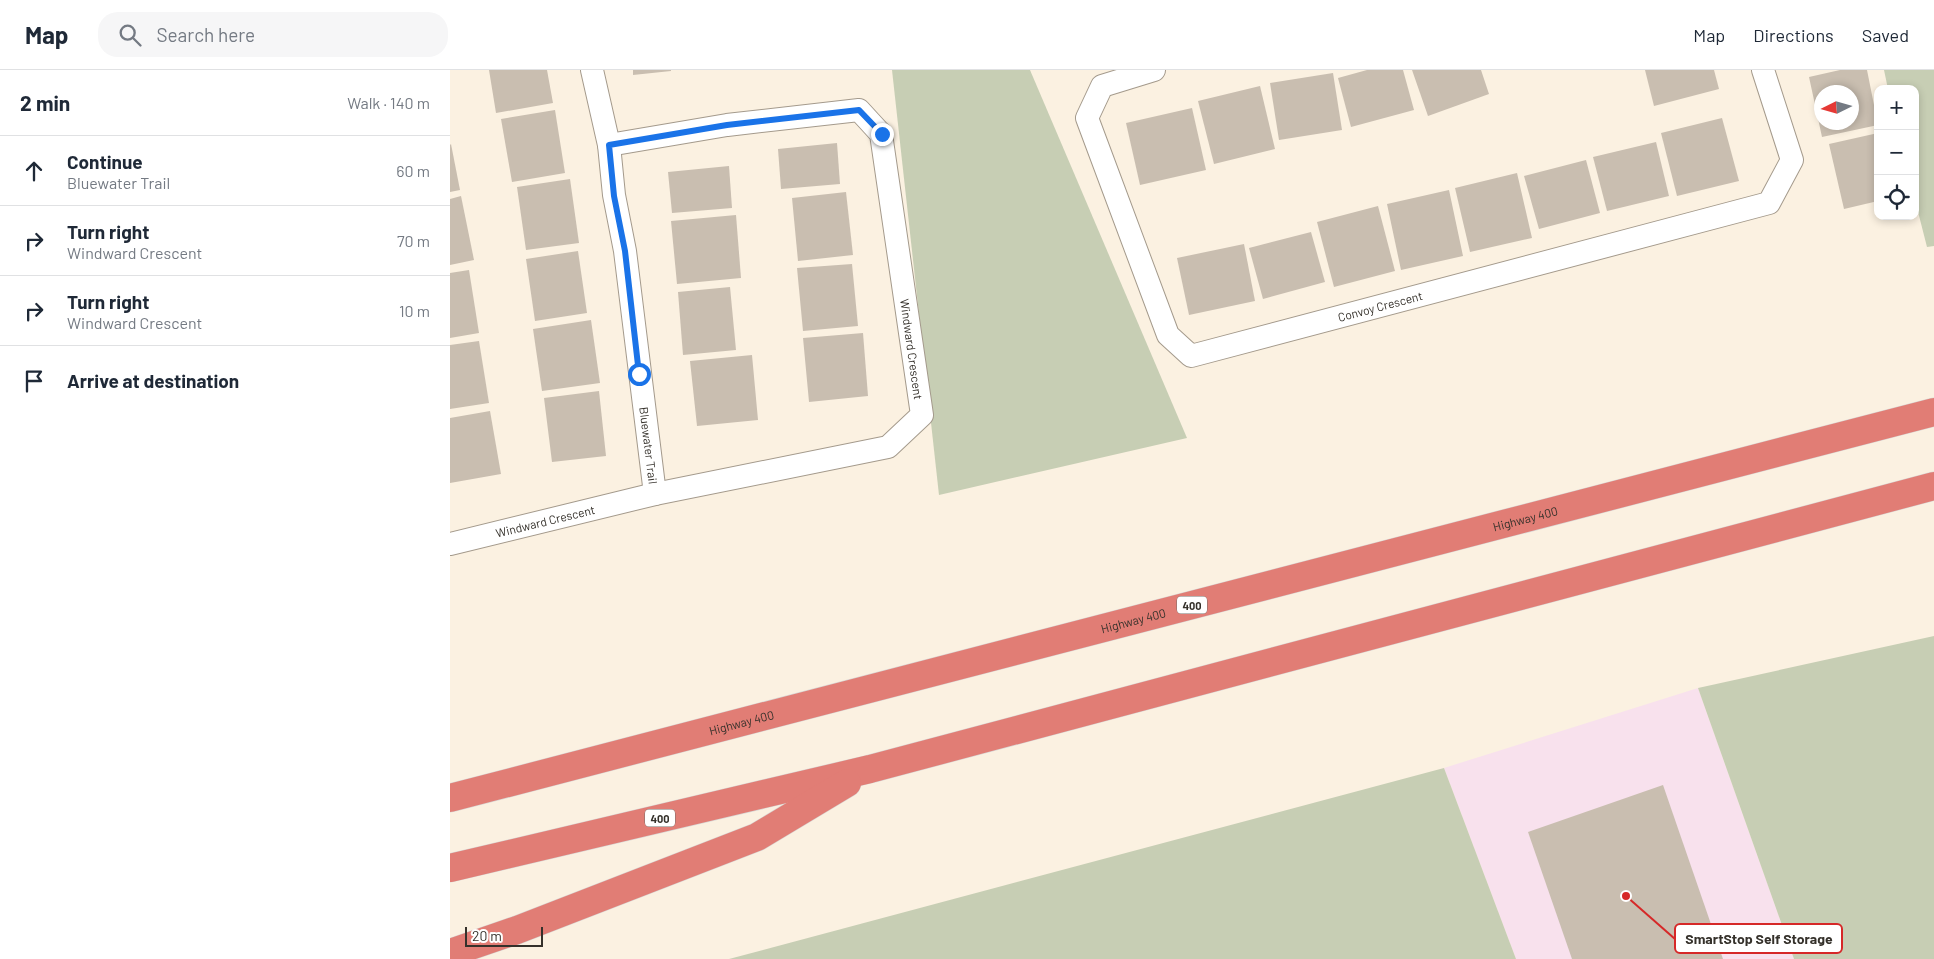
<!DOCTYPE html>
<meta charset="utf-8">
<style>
body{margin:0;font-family:Barlow,sans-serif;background:#f6f6f7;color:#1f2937}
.controls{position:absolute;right:15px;top:15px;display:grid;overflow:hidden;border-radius:10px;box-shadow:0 2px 8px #0003}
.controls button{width:45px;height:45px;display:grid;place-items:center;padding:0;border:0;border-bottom:1px solid #e0e1e3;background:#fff;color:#1f2937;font:25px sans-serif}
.compass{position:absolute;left:1364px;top:15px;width:45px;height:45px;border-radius:50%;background:#fff;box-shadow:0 2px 8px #0003;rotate:265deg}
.scale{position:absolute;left:15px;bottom:12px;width:78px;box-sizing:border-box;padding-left:5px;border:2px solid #35312b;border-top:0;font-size:14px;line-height:18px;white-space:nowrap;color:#35312b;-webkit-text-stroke:4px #fff;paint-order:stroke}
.stop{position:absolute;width:15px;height:15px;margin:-11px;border:4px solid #1a73e8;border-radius:50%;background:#fff}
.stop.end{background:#1a73e8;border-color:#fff;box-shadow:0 1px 5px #0008}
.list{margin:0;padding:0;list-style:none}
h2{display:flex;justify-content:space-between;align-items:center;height:65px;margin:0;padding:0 20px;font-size:21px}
h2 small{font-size:16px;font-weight:400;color:#747a83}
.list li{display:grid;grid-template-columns:32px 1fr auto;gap:15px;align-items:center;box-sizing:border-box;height:70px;padding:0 20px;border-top:1px solid #e0e1e3}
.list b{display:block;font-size:19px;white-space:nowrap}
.list p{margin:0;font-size:16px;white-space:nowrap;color:#747a83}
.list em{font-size:16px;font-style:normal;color:#747a83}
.icon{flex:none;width:28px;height:28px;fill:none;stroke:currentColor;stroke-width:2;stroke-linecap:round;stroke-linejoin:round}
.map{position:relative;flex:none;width:1484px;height:889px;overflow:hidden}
header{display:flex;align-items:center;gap:30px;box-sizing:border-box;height:70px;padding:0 25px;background:#fff;border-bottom:1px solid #e0e1e3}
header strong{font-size:24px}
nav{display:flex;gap:28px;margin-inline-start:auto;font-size:18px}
.search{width:350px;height:45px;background:#f6f6f7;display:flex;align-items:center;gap:12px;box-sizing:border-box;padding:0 18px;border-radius:20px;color:#747a83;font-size:19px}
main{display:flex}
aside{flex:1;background:#fff}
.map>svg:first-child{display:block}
.commercial{fill:#f8e1ed}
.green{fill:#c7ceb4}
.building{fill:#c9beb0;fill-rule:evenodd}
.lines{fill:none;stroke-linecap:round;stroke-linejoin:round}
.minor-casing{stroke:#a49a8c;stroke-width:24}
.motorway-casing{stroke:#d7d6d5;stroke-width:29}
.minor{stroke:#fff;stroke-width:22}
.motorway{stroke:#e17d75;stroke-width:28}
.route{stroke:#1a73e8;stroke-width:6}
.labels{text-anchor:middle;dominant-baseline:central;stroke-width:4.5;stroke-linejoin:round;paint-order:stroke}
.shield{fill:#fff;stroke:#726f6b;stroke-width:1}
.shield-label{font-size:11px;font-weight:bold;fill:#35312b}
.street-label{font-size:12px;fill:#35312b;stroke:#fff}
.leader{fill:none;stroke:#d62828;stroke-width:2}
.callout-dot{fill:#d62828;stroke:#fff;stroke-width:2}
.callout{fill:#fff;stroke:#d62828;stroke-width:2}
.callout-label{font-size:14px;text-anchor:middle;font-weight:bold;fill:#35312b}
</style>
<header>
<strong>Map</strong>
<div class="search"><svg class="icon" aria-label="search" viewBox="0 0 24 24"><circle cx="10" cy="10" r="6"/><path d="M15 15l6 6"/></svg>Search here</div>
<nav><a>Map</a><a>Directions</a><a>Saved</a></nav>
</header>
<main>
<aside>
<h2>2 min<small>Walk · 140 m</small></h2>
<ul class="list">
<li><svg class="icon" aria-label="ahead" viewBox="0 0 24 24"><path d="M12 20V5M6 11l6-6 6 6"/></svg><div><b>Continue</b><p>Bluewater Trail</p></div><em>60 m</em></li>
<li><svg class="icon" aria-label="right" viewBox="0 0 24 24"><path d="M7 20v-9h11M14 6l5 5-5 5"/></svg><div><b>Turn right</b><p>Windward Crescent</p></div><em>70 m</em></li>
<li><svg class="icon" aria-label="right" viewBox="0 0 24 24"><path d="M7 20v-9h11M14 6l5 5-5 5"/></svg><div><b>Turn right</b><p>Windward Crescent</p></div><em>10 m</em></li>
<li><svg class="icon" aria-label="arrive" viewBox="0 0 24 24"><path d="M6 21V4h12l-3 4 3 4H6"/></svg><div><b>Arrive at destination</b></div></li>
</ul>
</aside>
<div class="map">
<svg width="1484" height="889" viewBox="0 0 1484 889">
<rect width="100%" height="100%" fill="#fbf1e1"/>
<path class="commercial" d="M1248,618L1344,889H1066L994,698Z"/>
<g class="green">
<path d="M442,0H580L737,368L489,425Z"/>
<path d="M1434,0H1484V176L1477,177L1465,130V19H1438Z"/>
<path d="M1484,566V889H1344L1248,618Z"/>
<path d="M994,698L1066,889H279Z"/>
</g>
<g class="building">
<path d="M39,0H97L103,33L46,43Z"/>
<path d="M183,0H221V1L183,5Z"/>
<path d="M917,0H953L964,40L901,57L888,8Z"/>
<path d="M962,0H1031L1039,24L978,46Z"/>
<path d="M1195,0H1264L1269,19L1204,36Z"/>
<path d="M1390,0H1417L1428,55L1372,67L1359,7ZM1372,22H1402V52H1372Z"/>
<path d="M883,3L892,60L829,70L820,13Z"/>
<path d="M810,16L825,79L764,94L748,31Z"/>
<path d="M742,38L756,100L690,115L676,53Z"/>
<path d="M105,40L115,103L62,112L51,49Z"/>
<path d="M1272,48L1289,111L1227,126L1211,63Z"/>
<path d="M1428,63V131L1394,139L1379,74Z"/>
<path d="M1206,72L1219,126L1157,141L1143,87Z"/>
<path d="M387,73L390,114L331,119L328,79Z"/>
<path d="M1,74L10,120L0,122V75Z"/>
<path d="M1136,90L1150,143L1089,159L1074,106Z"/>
<path d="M279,96L282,138L222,143L218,102Z"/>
<path d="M1067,103L1082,168L1020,182L1005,118Z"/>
<path d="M120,109L129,173L76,180L67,117Z"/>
<path d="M999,120L1013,186L951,200L937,134Z"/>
<path d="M396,122L403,185L348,191L342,128Z"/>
<path d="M11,126L24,190L0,195V129Z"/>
<path d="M928,136L945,201L884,217L867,152Z"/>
<path d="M286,145L291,208L227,214L221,151Z"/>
<path d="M861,162L875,212L813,229L799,178Z"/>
<path d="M794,174L805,231L739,245L727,188Z"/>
<path d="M128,181L137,243L85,251L76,189Z"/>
<path d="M402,194L408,256L353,261L347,198Z"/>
<path d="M19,200L29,263L0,268V203Z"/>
<path d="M280,217L286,280L233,285L228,222Z"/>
<path d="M141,250L150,313L92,321L83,259Z"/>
<path d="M413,263L418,326L359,332L353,268Z"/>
<path d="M29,271L39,333L0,339V275Z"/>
<path d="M302,285L308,350L247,356L240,291Z"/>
<path d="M149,321L156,386L102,392L94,328Z"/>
<path d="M40,341L51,404L0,413V348Z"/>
<path d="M1213,715L1273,889H1122L1078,762Z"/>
</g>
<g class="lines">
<defs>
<g id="minor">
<path id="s1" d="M142,0L159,75L164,125L175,181L205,424"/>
<path id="s2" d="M704,0L652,16L637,48L718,265L741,286L1319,133L1342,90L1313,0"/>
<path id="s3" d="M0,474L205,424L438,377L472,345L431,64L409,40L277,55L159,75"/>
</g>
<g id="motorway">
<path id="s4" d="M0,728L1484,342"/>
<path d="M0,798L420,699L1484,416"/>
<path d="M0,883L67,860L307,767L397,713"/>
</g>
</defs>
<use href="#minor" class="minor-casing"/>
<use href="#motorway" class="motorway-casing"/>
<use href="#minor" class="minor"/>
<use href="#motorway" class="motorway"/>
</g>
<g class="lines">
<path class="route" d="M189,304L175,181L164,126L159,75L277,55L409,40L432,64"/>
</g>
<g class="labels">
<g class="shield">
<rect x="727" y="526.5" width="30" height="17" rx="4"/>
<rect x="195" y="739.5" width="30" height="17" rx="4"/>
</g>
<g class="shield-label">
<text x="742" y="535">400</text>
<text x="210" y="748">400</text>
</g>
<g class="street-label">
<text stroke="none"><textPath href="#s2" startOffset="548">Convoy Crescent</textPath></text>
<text transform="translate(462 279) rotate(82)">Windward Crescent</text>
<text stroke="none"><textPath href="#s1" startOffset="380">Bluewater Trail</textPath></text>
<text stroke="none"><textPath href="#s4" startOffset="1111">Highway 400</textPath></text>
<text stroke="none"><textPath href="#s3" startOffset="98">Windward Crescent</textPath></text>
<text stroke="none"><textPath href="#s4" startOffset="706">Highway 400</textPath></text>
<text stroke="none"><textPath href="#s4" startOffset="301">Highway 400</textPath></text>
</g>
</g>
<path class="leader" d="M1176 826L1225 869"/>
<circle class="callout-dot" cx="1176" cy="826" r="5"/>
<rect class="callout" x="1225" y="854" width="167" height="29" rx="5"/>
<g class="callout-label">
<text x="1309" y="874">SmartStop Self Storage</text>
</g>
</svg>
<div class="controls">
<button>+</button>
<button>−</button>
<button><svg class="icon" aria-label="locate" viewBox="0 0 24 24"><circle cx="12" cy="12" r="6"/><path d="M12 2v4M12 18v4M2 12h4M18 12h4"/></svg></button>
</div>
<svg class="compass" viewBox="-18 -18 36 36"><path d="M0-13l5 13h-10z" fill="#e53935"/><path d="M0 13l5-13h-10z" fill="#747a83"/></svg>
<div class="scale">20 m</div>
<div class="stop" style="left:189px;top:304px"></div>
<div class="stop end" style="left:432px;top:64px"></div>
</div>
</main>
